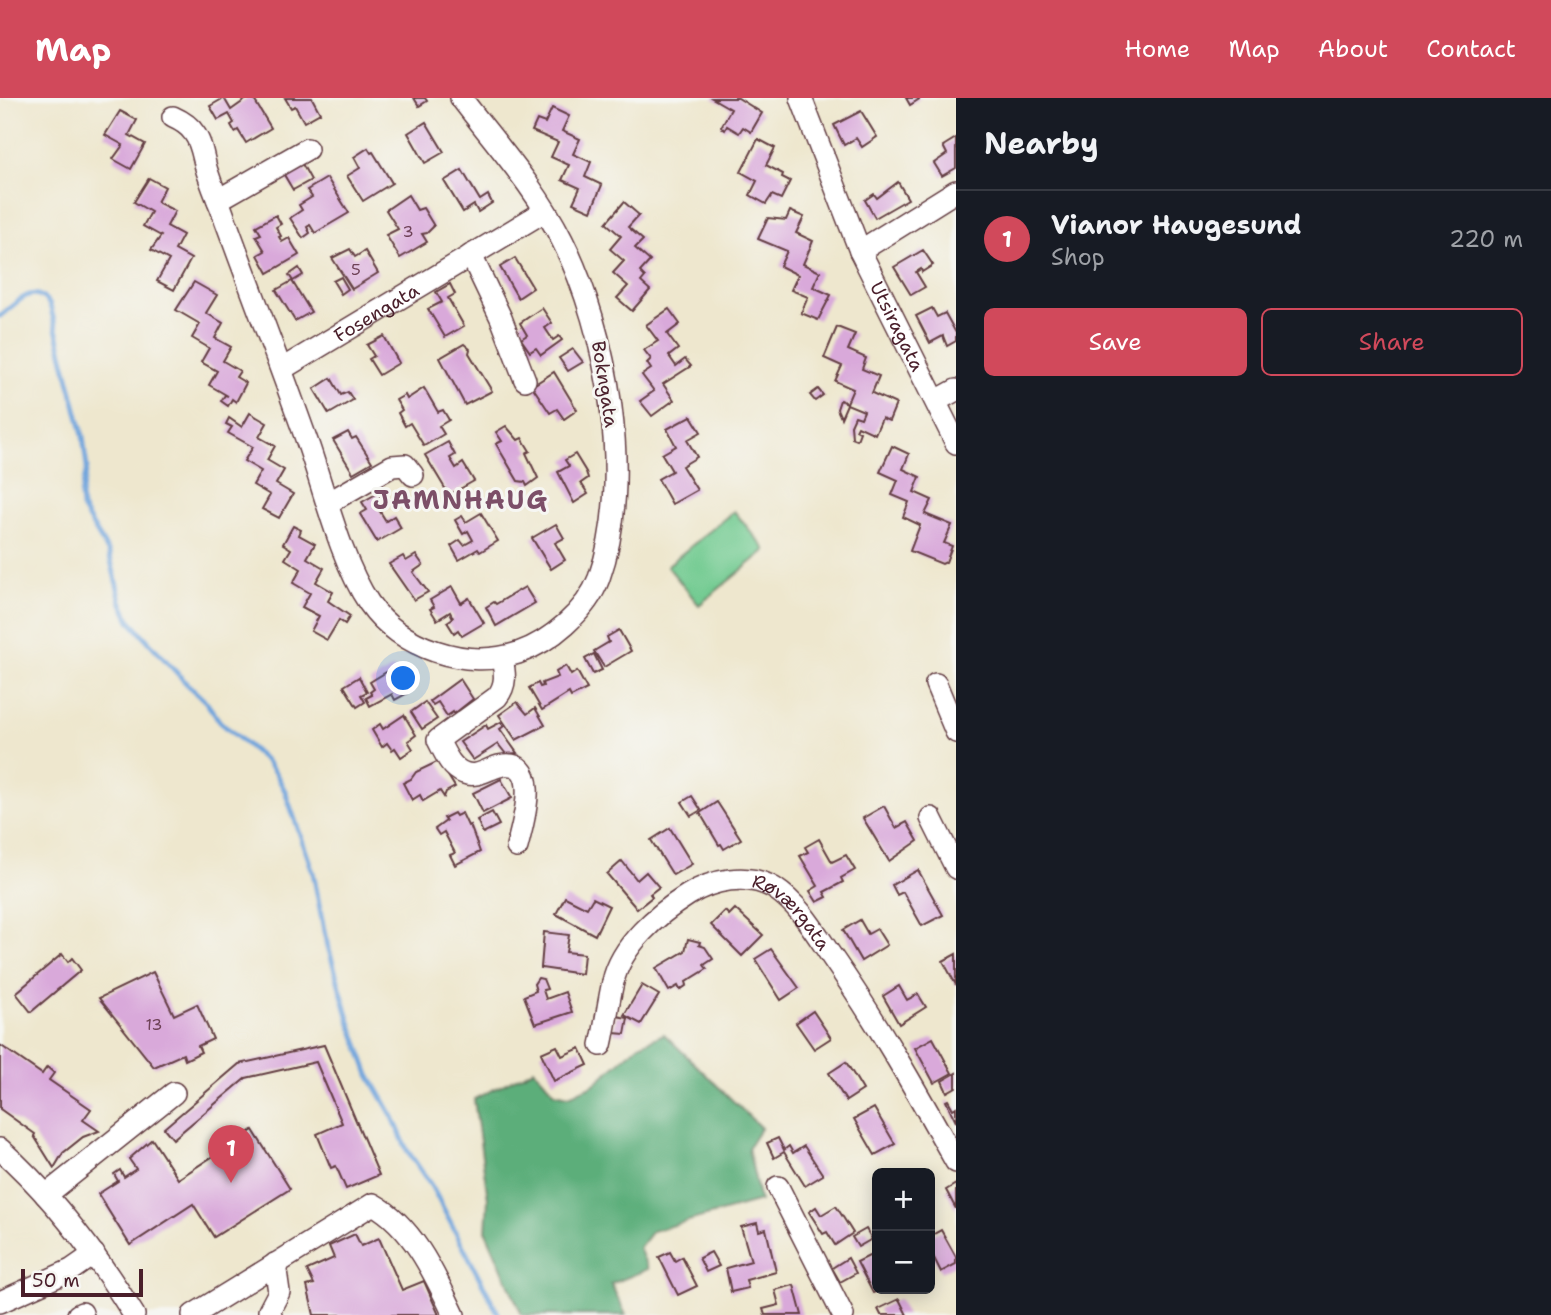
<!DOCTYPE html>
<meta charset="utf-8">
<style>
body{margin:0;font-family:"Shantell Sans",sans-serif;background:#20242c;color:#f1f3f6}
.controls{position:absolute;right:21px;bottom:21px;display:grid;overflow:hidden;border-radius:10px;box-shadow:0 4px 18px #0003}
.controls button{width:63px;height:63px;display:grid;place-items:center;padding:0;border:0;border-bottom:2px solid #363941;background:#171b24;color:#f1f3f6;font:35px sans-serif}
.scale{position:absolute;left:21px;bottom:18px;width:122px;box-sizing:border-box;padding-left:7px;border:4px solid #4a1f2b;border-top:0;font-size:19px;line-height:24px;white-space:nowrap;color:#4a1f2b;-webkit-text-stroke:5px #f6f6f2;paint-order:stroke}
.you{position:absolute;left:404px;top:581px;width:24px;height:24px;margin:-18px;border:5px solid #fff;border-radius:50%;background:#1a73e8;box-shadow:0 0 0 10px #1a73e833}
.badge{display:grid;place-items:center;width:46px;height:46px;border-radius:50%;background:#d1495b;color:#fff;font-size:23px;font-weight:700}
.pin{position:absolute;translate:-50% -58px;filter:drop-shadow(0 2px 4px #0008)}
.pin::after{content:'';position:absolute;top:37px;width:24px;height:21px;background:inherit;clip-path:polygon(0 0,100% 0,50% 100%)}
.list{margin:0;padding:0;list-style:none}
h2{display:flex;justify-content:space-between;align-items:center;height:91px;margin:0;padding:0 28px;font-size:30px}
h2 small{font-size:23px;font-weight:400;color:#9ea1a6}
.list li{display:grid;grid-template-columns:46px 1fr auto;gap:21px;align-items:center;box-sizing:border-box;height:98px;padding:0 28px;border-top:2px solid #363941}
.list b{display:block;font-size:26px;white-space:nowrap}
.list p{margin:0;font-size:23px;white-space:nowrap;color:#9ea1a6}
.list em{font-size:23px;font-style:normal;color:#9ea1a6}
.actions{display:flex;gap:14px;padding:21px 28px}
.actions a{flex:1;padding:16px 0;border:2px solid #d1495b;border-radius:10px;text-align:center;font-size:24px;color:#d1495b}
.actions .main{background:#d1495b;color:#fff}
.map{position:relative;flex:none;width:956px;height:1217px;overflow:hidden}
header{display:flex;align-items:center;gap:42px;box-sizing:border-box;height:98px;padding:0 35px;background:#d1495b;color:#fff}
header strong{font-size:33px}
nav{display:flex;gap:38px;margin-inline-start:auto;font-size:24px}
main{display:flex}
aside{flex:1;background:#171b24}
.map>svg:first-child{display:block}
.green{fill:#71ca90;stroke:#5e745e;stroke-width:2}
.forest{fill:#5cae7a;stroke:#536652;stroke-width:2}
.lines{fill:none;stroke-linecap:round;stroke-linejoin:round}
.stream{stroke:#6fa4dc;stroke-width:5}
.building{fill:#d9a9da}
.minor-casing{stroke:#633d43;stroke-width:24}
.minor{stroke:#fff;stroke-width:21}
.labels{text-anchor:middle;dominant-baseline:central;stroke-width:6;stroke-linejoin:round;paint-order:stroke}
.number-label{font-size:16px;fill:#6e4257}
.street-label{font-size:19px;fill:#4a1f2b;stroke:#f6f6f2}
.district-label{font-size:26px;font-weight:bold;letter-spacing:2px;fill:#7c4f68;stroke:#f6f6f2}
</style>
<header>
<strong>Map</strong>
<nav><a>Home</a><a>Map</a><a>About</a><a>Contact</a></nav>
</header>
<main>
<div class="map">
<svg width="956" height="1217" viewBox="0 0 956 1217">
<rect width="100%" height="100%" fill="#f6f6f2"/>
<filter id="ink" filterUnits="userSpaceOnUse"><feTurbulence type="fractalNoise" baseFrequency=".0143" numOctaves="2"/><feDisplacementMap in="SourceGraphic" scale="14" xChannelSelector="R" yChannelSelector="G"/><feConvolveMatrix kernelMatrix="1 2 1 2 8 2 1 2 1" color-interpolation-filters="sRGB"/></filter>
<filter id="wash" filterUnits="userSpaceOnUse"><feTurbulence type="fractalNoise" baseFrequency=".00686" numOctaves="4" result="noise"/><feDisplacementMap in="SourceGraphic" scale="28" xChannelSelector="R" yChannelSelector="G"/><feGaussianBlur stdDeviation="1.57" result="paint"/><feColorMatrix in="noise" values="0 0 0 0 0 0 0 0 0 0 0 0 0 0 0 0 0 1.4 0 .05"/><feComposite in="paint" operator="in"/></filter>
<g filter="url(#wash)">
<rect width="100%" height="100%" fill="#eee7ce"/>
<path class="green" d="M734,413L766,452L699,507L667,468Z"/>
<path class="forest" d="M664,936L761,1030L748,1050L760,1103L652,1133L639,1150L648,1171L611,1186L626,1217H522L486,1134L488,1101L474,1001L534,971L555,995L569,998L593,987L639,947Z"/>
<g class="lines">
<path class="stream" d="M0,218C17,205 33,183 50,207L83,338L87,370L81,397L82,410L109,455L121,503L130,523L187,586L206,604L220,624L265,662L276,676L285,693L313,774L325,838L349,921L369,977L393,1019L407,1052L432,1089L499,1217"/>
</g>
<g id="blocks">
<g class="building">
<path d="M224,0L231,12L248,0H253L271,30L246,45L238,32L235,34L231,27L234,25L229,16L218,22L210,8Z"/>
<path d="M285,0H312L320,15L304,24L295,8L291,10Z"/>
<path d="M414,0H425L427,3L419,8Z"/>
<path d="M712,0H738L762,15L751,34L743,29L739,35L727,28L725,32L721,29L731,11Z"/>
<path d="M906,0H921L910,7Z"/>
<path d="M552,10L569,18L562,33L580,41L573,56L591,64L585,79L602,87L591,113L573,105L580,90L562,82L569,67L551,59L558,44L532,33L537,22L545,25Z"/>
<path d="M120,13L137,22L129,37L145,46L131,71L113,61L123,47L105,37Z"/>
<path d="M861,13L877,39L862,49L856,40L844,47L834,27Z"/>
<path d="M426,24L444,54L425,65L408,35Z"/>
<path d="M956,40V70L942,78L934,65L947,56L943,48Z"/>
<path d="M758,41L775,50L766,67L783,76L782,79L790,83L781,101L772,97L766,106L750,97L757,83L741,74Z"/>
<path d="M368,50L371,55L373,54L392,85L363,103L347,78L360,70L354,59Z"/>
<path d="M301,64L311,82L293,92L283,75Z"/>
<path d="M462,72L480,102L488,97L492,105L478,114L474,107L463,114L444,83Z"/>
<path d="M149,80L165,89L157,104L175,113L167,128L183,137L175,152L191,161L174,192L157,183L169,162L151,152L161,138L143,128L151,114L134,104Z"/>
<path d="M327,80L349,115L315,135L310,127L307,129L310,135L303,140L290,120L302,112L299,107L312,99L307,92Z"/>
<path d="M898,84L908,101L875,120L865,102L874,96L877,100Z"/>
<path d="M408,97L417,112L423,110L434,128L427,135L422,136L427,144L400,160L386,137L398,131L386,112Z"/>
<path d="M624,104L639,117L628,129L643,142L635,150L650,163L640,174L645,179L641,184L650,192L632,213L617,200L628,188L613,175L624,163L610,151L621,138L606,125Z"/>
<path d="M790,113L804,119L796,135L813,143L803,166L820,174L813,189L831,197L818,222L801,215L808,199L791,192L798,177L780,168L787,153L758,141L768,120L786,122Z"/>
<path d="M276,117L281,126L276,129L281,138L279,139L282,144L289,140L299,157L268,175L258,157L265,153L256,138L261,136L256,128Z"/>
<path d="M350,151L355,159L365,153L378,175L352,191L332,160Z"/>
<path d="M923,152L933,167L922,174L921,171L916,174L925,189L911,197L894,169Z"/>
<path d="M515,160L533,190L518,200L500,169Z"/>
<path d="M299,170L303,177L293,183L289,177Z"/>
<path d="M341,179L348,191L341,196L333,183Z"/>
<path d="M292,183L311,214L295,223L276,192Z"/>
<path d="M194,184L217,197L206,215L223,225L215,240L231,249L223,263L240,273L236,279L246,285L236,304L232,301L228,308L221,303L225,297L228,298L209,287L217,273L201,264L209,250L192,240L200,226L176,212Z"/>
<path d="M450,186L455,196L448,200L464,228L445,239L428,211L442,204L436,194Z"/>
<path d="M542,210L552,225L545,230L553,242L559,238L562,242L541,257L536,250L530,254L521,241L527,237L520,225Z"/>
<path d="M932,210L937,219L945,215L956,235V243L947,248L943,238L930,245L916,218Z"/>
<path d="M669,211L680,226L667,236L678,251L669,258L676,268L685,261L691,268L663,286L674,302L652,318L640,303L654,293L642,277L651,271L647,265L651,261L644,252L658,243L646,227Z"/>
<path d="M837,229L855,236L848,252L866,260L862,271L879,278L872,295L896,306L889,323L882,320L875,336L858,328L856,332L860,334L857,342L852,340L851,327L855,318L861,320L864,313L847,306L841,320L837,311L840,302L847,305L853,291L835,283L842,268L824,260Z"/>
<path d="M384,238L399,265L379,277L369,261L374,258L367,247Z"/>
<path d="M464,246L470,251L469,255L492,293L465,307L440,260Z"/>
<path d="M573,251L583,264L568,273L559,260Z"/>
<path d="M554,274L577,312L564,321L557,311L550,315L532,288Z"/>
<path d="M331,280L341,297L348,294L353,302L329,316L314,291Z"/>
<path d="M424,290L438,314L443,312L449,322L439,328L444,336L424,348L410,325L405,328L398,315L402,312L396,302L405,297L407,301Z"/>
<path d="M818,291L823,297L815,303L810,297Z"/>
<path d="M250,315L267,325L259,339L275,348L267,362L284,372L276,386L293,396L279,420L262,411L270,397L253,387L261,373L244,363L253,349L228,335L232,329L226,326L229,320L242,329Z"/>
<path d="M691,318L701,334L687,342L697,359L682,368L697,392L672,406L658,381L672,373L662,356L676,348L667,331Z"/>
<path d="M506,328L518,342L522,340L530,353L526,355L538,380L527,388L525,384L518,383L496,346L502,343L496,334Z"/>
<path d="M348,334L352,341L356,339L372,364L353,375L333,342Z"/>
<path d="M448,344L455,357L450,360L456,370L463,365L474,383L449,397L425,357Z"/>
<path d="M892,348L909,356L903,371L920,379L914,394L932,402L925,416L952,427L944,445L952,448L946,464L942,466L910,453L920,427L903,419L909,404L892,397L898,382L880,374Z"/>
<path d="M575,356L586,374L588,380L581,385L588,396L574,405L558,374L569,368L565,362Z"/>
<path d="M378,395L383,403L376,407L386,423L394,418L401,430L377,444L360,416L367,412L362,404Z"/>
<path d="M481,415L498,443L480,454L478,451L459,462L451,448L460,442L464,447L473,442L468,433L463,436L455,422L462,418L466,424Z"/>
<path d="M556,426L564,440L555,445L565,462L551,471L532,440Z"/>
<path d="M293,428L301,432L299,437L315,446L307,460L324,470L316,484L333,494L328,503L350,518L345,526L339,522L327,542L311,533L319,518L302,509L310,495L293,485L301,471L285,461L291,451L283,446Z"/>
<path d="M416,457L423,467L413,474L428,494L414,502L389,466L403,458L406,463Z"/>
<path d="M452,489L461,505L469,500L484,525L462,538L458,532L454,535L447,524L453,520L450,514L437,522L430,511L434,509L430,502Z"/>
<path d="M525,489L535,505L496,528L486,509L494,504L496,506Z"/>
<path d="M619,532L631,553L604,569L594,553L609,544L607,539Z"/>
<path d="M594,556L602,572L593,576L585,561Z"/>
<path d="M566,568L571,577L577,573L587,591L571,599L569,595L542,612L529,590L538,585L540,589L543,588L542,585L558,579L556,574Z"/>
<path d="M393,570L404,589L402,590L406,596L395,602L392,596L370,608L366,600L372,597L370,594L374,591L370,584Z"/>
<path d="M359,579L367,594L361,597L365,604L357,609L344,588Z"/>
<path d="M460,581L473,601L454,616L453,614L447,618L438,604L433,607L430,603Z"/>
<path d="M425,604L437,621L422,631L411,614Z"/>
<path d="M517,604L527,616L535,610L545,627L516,642L499,617Z"/>
<path d="M404,617L416,637L408,643L413,651L401,659L395,650L392,652L387,645L382,649L372,632L380,626L383,631Z"/>
<path d="M501,624L504,628L500,631L517,655L506,656L498,646L473,662L460,644L486,627L488,631Z"/>
<path d="M439,663L455,689L446,694L444,699L440,693L423,703L420,697L412,702L403,685L411,681L416,674Z"/>
<path d="M501,681L512,700L483,715L473,695Z"/>
<path d="M692,698L701,712L691,718L682,704Z"/>
<path d="M717,704L741,741L724,751L721,746L719,747L700,715Z"/>
<path d="M884,708L896,730L907,724L918,743L889,763L863,720Z"/>
<path d="M492,714L499,727L483,735L477,722Z"/>
<path d="M454,715L456,718L462,715L468,728L470,727L480,754L455,767L450,757L455,755L444,734L439,737L435,731L446,723L444,720Z"/>
<path d="M670,730L692,766L673,777L651,742Z"/>
<path d="M819,741L832,764L846,757L855,772L841,780L843,784L824,794L827,799L817,804L810,793L818,788L800,758L808,754L805,749Z"/>
<path d="M622,763L637,782L646,774L659,789L650,796L652,799L637,811L607,776Z"/>
<path d="M918,772L943,817L922,828L903,794L897,797L892,787Z"/>
<path d="M565,799L587,810L593,800L609,808L595,837L556,816Z"/>
<path d="M735,811L763,837L742,858L711,827L725,813L729,817Z"/>
<path d="M860,822L868,836L877,831L887,847L861,863L843,832Z"/>
<path d="M544,834L569,837L566,854L584,856L582,876L541,870Z"/>
<path d="M688,841L700,844L699,847L705,849L713,861L704,867L707,871L686,884L687,887L680,892L678,888L669,893L656,870L685,853Z"/>
<path d="M771,851L799,890L781,902L755,861Z"/>
<path d="M62,856L68,864L72,860L81,872L31,914L16,895Z"/>
<path d="M956,856V887L943,863Z"/>
<path d="M153,874L174,917L197,906L213,941L198,948L201,954L185,962L183,956L154,969L99,900Z"/>
<path d="M538,880L543,881L547,891L543,892L546,901L565,894L572,914L535,926L524,898L536,893L534,886Z"/>
<path d="M642,887L659,897L641,926L624,917Z"/>
<path d="M899,888L907,902L918,896L926,909L899,926L883,898Z"/>
<path d="M813,913L831,940L814,951L796,925Z"/>
<path d="M616,918L628,920L625,936L614,935Z"/>
<path d="M933,940L952,975L934,985L915,950Z"/>
<path d="M0,947L42,976L47,969L54,975L49,982L91,1011L83,1022L99,1033L83,1039L63,1055L54,1070L34,1038L35,1036L0,1011Z"/>
<path d="M324,947L379,1077L346,1091L336,1068L331,1070L317,1036L342,1025L316,964L246,980L173,1041L164,1030L239,966Z"/>
<path d="M557,948L562,958L580,950L588,967L554,983L541,955Z"/>
<path d="M846,964L863,992L846,1003L829,975Z"/>
<path d="M956,975V989L947,994L942,983Z"/>
<path d="M948,1002L953,1011L956,1009V1024L946,1003Z"/>
<path d="M874,1010L895,1046L875,1057L854,1021Z"/>
<path d="M253,1032L290,1091L214,1139L193,1106L130,1147L98,1096L118,1083L114,1076L120,1072L124,1079L136,1071L129,1061L152,1041L178,1081Z"/>
<path d="M778,1040L784,1052L789,1048L793,1055L804,1048L823,1077L805,1088L784,1054L774,1060L767,1045Z"/>
<path d="M956,1086V1111L946,1092Z"/>
<path d="M836,1108L853,1135L835,1147L827,1134L823,1136L809,1114L816,1109L821,1117Z"/>
<path d="M757,1125L759,1133L766,1131L776,1174L746,1182L748,1190L731,1194L726,1170L751,1163L741,1129Z"/>
<path d="M866,1131L872,1141L858,1149L852,1139Z"/>
<path d="M941,1132L956,1159V1166L941,1174L930,1152V1138Z"/>
<path d="M355,1136L361,1148L379,1140L402,1192L424,1183L439,1217H314L307,1188L314,1186L307,1172L334,1160L329,1148Z"/>
<path d="M670,1154L675,1163L682,1159L697,1188L678,1197L659,1159Z"/>
<path d="M711,1154L719,1168L706,1174L699,1160Z"/>
<path d="M877,1154V1191H883L873,1195L857,1164Z"/>
<path d="M848,1160L856,1175L840,1184L832,1170Z"/>
<path d="M794,1187L802,1217H765L763,1211L779,1207L775,1192Z"/>
<path d="M899,1201L907,1217H881L878,1211Z"/>
</g>
</g>
</g>
<g filter="url(#ink)">
<use href="#blocks" fill-opacity="0" stroke="#633d43" stroke-width="2"/>
<g class="lines">
<defs>
<g id="minor">
<path id="s1" d="M801,0L860,153L956,345"/>
<path d="M173,19C182,23 189,27 194,35C202,45 203,61 207,73C211,85 216,98 221,110C250,190 281,269 309,349C325,396 342,465 369,505C400,550 466,572 518,555C550,544 587,513 599,480C634,382 608,233 562,142C536,90 496,46 461,0"/>
<path d="M218,102L307,51"/>
<path d="M860,153L956,93"/>
<path d="M471,157L501,220L525,282"/>
<path id="s2" d="M282,271L545,113"/>
<path d="M936,303L956,292"/>
<path d="M328,405L392,368L405,367L413,377"/>
<path d="M502,560C505,575 507,587 497,599L438,642C444,653 450,670 464,675C477,680 487,671 499,668C545,657 522,728 517,749"/>
<path d="M936,586L956,634"/>
<path d="M931,720L956,770"/>
<path id="s3" d="M601,947C606,926 608,905 613,884C621,847 658,816 688,797C712,782 747,774 774,790C800,807 815,834 832,859C878,925 917,994 956,1064"/>
<path d="M0,1051C53,1098 97,1157 134,1217"/>
<path d="M778,1089L843,1217"/>
<path d="M46,1097L174,995"/>
<path d="M0,1204L71,1172L94,1156"/>
<path d="M78,1217L82,1215"/>
<path d="M193,1217L373,1106C413,1128 435,1177 454,1217"/>
<path d="M271,1217L269,1213L279,1194L275,1166"/>
</g>
</defs>
<use href="#minor" class="minor-casing"/>
<use href="#minor" class="minor"/>
</g>
</g>
<g class="labels">
<g class="number-label">
<text x="408" y="133">3</text>
<text x="356" y="171">5</text>
<text x="154" y="926">13</text>
</g>
<g class="street-label">
<text stroke="none"><textPath href="#s2" startOffset="110">Fosengata</textPath></text>
<text stroke="none"><textPath href="#s1" startOffset="248">Utsiragata</textPath></text>
<text transform="translate(605 286) rotate(81)">Bokngata</text>
<text stroke="none"><textPath href="#s3" startOffset="301">Røværgata</textPath></text>
</g>
<g class="district-label">
<text x="461" y="401">JAMNHAUG</text>
</g>
</g>
</svg>
<div class="controls">
<button>+</button>
<button>−</button>
</div>
<div class="scale">50 m</div>
<div class="you"></div>
<div class="pin badge" style="left:231px;top:1085px">1</div>
</div>
<aside>
<h2>Nearby<small></small></h2>
<ul class="list">
<li><span class="badge">1</span><div><b>Vianor Haugesund</b><p>Shop</p></div><em>220 m</em></li>
</ul>
<div class="actions"><a class="main">Save</a><a>Share</a></div>
</aside>
</main>
